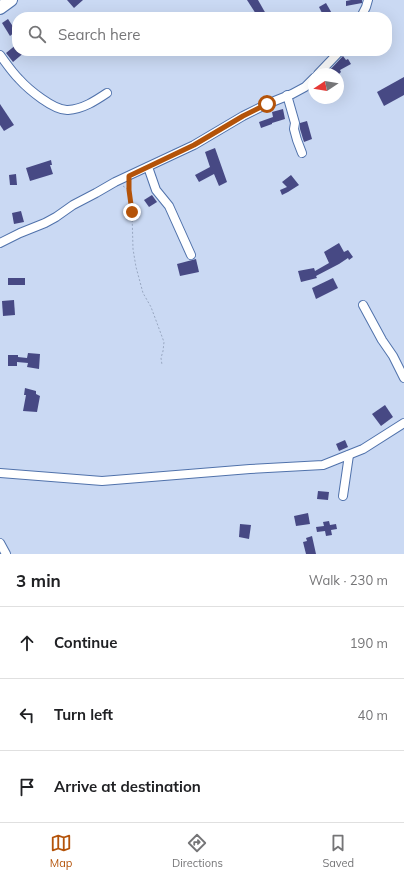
<!DOCTYPE html>
<meta charset="utf-8">
<style>
body{margin:0;font-family:Mulish,sans-serif;background:#f6f6f6;color:#202124}
.compass{position:absolute;left:308px;top:68px;width:36px;height:36px;border-radius:50%;background:#fff;box-shadow:0 4px 16px #0002;rotate:258deg}
.stop{position:absolute;width:12px;height:12px;margin:-9px;border:3px solid #b45309;border-radius:50%;background:#fff}
.stop.end{background:#b45309;border-color:#fff;box-shadow:0 1px 4px #0008}
.list{margin:0;padding:0;list-style:none}
h2{display:flex;justify-content:space-between;align-items:center;height:52px;margin:0;padding:0 16px;font-size:17px}
h2 small{font-size:13px;font-weight:400;color:#757577}
.list li{display:grid;grid-template-columns:26px 1fr auto;gap:12px;align-items:center;box-sizing:border-box;height:72px;padding:0 16px;border-top:1px solid #e0e0e0}
.list b{display:block;font-size:15px;white-space:nowrap}
.list em{font-size:13px;font-style:normal;color:#757577}
.icon{flex:none;width:22px;height:22px;fill:none;stroke:currentColor;stroke-width:2;stroke-linecap:round;stroke-linejoin:round}
.map{position:relative;flex:none;width:404px;height:554px;overflow:hidden}
.search{position:absolute;background:#fff;box-shadow:0 4px 16px #0002;left:12px;right:12px;top:12px;height:44px;display:flex;align-items:center;gap:10px;box-sizing:border-box;padding:0 14px;border-radius:16px;color:#757577;font-size:15px}
.sheet{height:268px;background:#fff}
nav{display:flex;justify-content:space-around;align-items:center;box-sizing:border-box;height:56px;border-top:1px solid #e0e0e0;background:#fff;font-size:11px;color:#757577}
nav a{display:grid;justify-items:center;gap:2px}
nav .on{color:#b45309}
.map>svg:first-child{display:block}
.building{fill:#474984}
.lines{fill:none;stroke-linecap:round;stroke-linejoin:round}
.minor-casing{stroke:#5072ab;stroke-width:10}
.highway-casing{stroke:#5072ab;stroke-width:14}
.path{stroke:#99a8c2;stroke-width:1;stroke-dasharray:2 2;stroke-linecap:butt}
.minor{stroke:#fff;stroke-width:8}
.highway{stroke:#fff;stroke-width:12}
.route{stroke:#b45309;stroke-width:5}
</style>
<div class="map">
<svg width="404" height="554" viewBox="0 0 404 554">
<rect width="100%" height="100%" fill="#cad9f3"/>
<g class="building">
<path d="M67,0H83L74,8Z"/>
<path d="M247,0H258L266,14L261,17H258Z"/>
<path d="M351,0H362V3L346,6V1Z"/>
<path d="M326,3L334,17H324L319,7Z"/>
<path d="M8,19L16,31L10,36L2,23Z"/>
<path d="M17,44V51H26L13,62L6,53Z"/>
<path d="M343,56L346,60L348,59L351,64L340,70L341,72L339,74H329L328,72Z"/>
<path d="M404,77V95L384,106L377,92Z"/>
<path d="M0,104L14,125L4,131L0,125Z"/>
<path d="M283,109L285,119L272,123V124L261,128L259,122L273,117L272,112Z"/>
<path d="M307,121L312,139L304,142L300,129V123Z"/>
<path d="M215,148L227,182L219,186L214,174L199,182L195,175L210,167L205,152Z"/>
<path d="M51,160L52,165H50L53,174L30,181L26,168Z"/>
<path d="M16,174L17,185H10L9,175Z"/>
<path d="M291,175L299,185L288,192L282,195L280,190L287,187L282,182Z"/>
<path d="M152,195L157,202L149,207L144,200Z"/>
<path d="M21,211L24,222L14,224L12,213Z"/>
<path d="M339,243L344,252L348,250L353,257L349,260L348,258L339,264L316,276L317,278L301,282L298,271L314,268L315,271L329,263L324,252Z"/>
<path d="M196,259L199,272L180,276L177,264Z"/>
<rect x="8" y="278" width="17" height="7"/>
<path d="M333,278L338,288L316,299L312,288Z"/>
<path d="M14,300L15,315L3,316L2,301Z"/>
<path d="M28,353L40,354L39,369L27,367L28,363L17,362V366H8V355H18V357L27,358Z"/>
<path d="M25,388L36,391V394L40,396L37,412L23,411L26,395H24Z"/>
<path d="M385,405L393,417L381,426L372,414Z"/>
<path d="M345,440L348,447L339,451L336,444Z"/>
<path d="M318,491L329,492L328,500L317,499Z"/>
<path d="M308,513L310,524L296,526L294,516Z"/>
<path d="M329,521L330,525L336,524L337,529L331,530L332,535L326,536L325,531L317,532L316,527L324,526L323,522Z"/>
<path d="M240,524L251,525L249,539L239,537Z"/>
<path d="M312,536L316,554H306L303,542L307,541L306,538Z"/>
</g>
<g class="lines">
<defs>
<g id="minor">
<path d="M361,17L366,7L368,0"/>
<path d="M0,55C6,63 12,72 19,79C28,89 54,111 68,110C83,109 95,101 107,93"/>
<path d="M318,74L340,51"/>
<path d="M287,95L295,123L294,129L297,140L302,153"/>
<path d="M148,167L156,190L169,206L191,255"/>
<path d="M0,243L20,233L45,223L56,217L73,205L96,193L115,182L194,145L243,116L267,104L292,94L305,87L314,78"/>
<path d="M363,305L382,340L393,356L404,378"/>
<path d="M0,473L102,481L250,469L323,465L363,449L404,423"/>
<path d="M343,496L349,455"/>
<path d="M0,543L6,554"/>
</g>
<path id="highway" d="M0,8L11,0"/>
</defs>
<use href="#minor" class="minor-casing"/>
<use href="#highway" class="highway-casing"/>
<g class="path">
<path d="M129,184L132,212L133,249L136,267L143,293L151,307L164,342L163,351L161,358L162,365"/>
<path d="M123,186L129,190"/>
</g>
<use href="#minor" class="minor"/>
<use href="#highway" class="highway"/>
</g>
<g class="lines">
<path class="route" d="M132,212L129,190V176L194,145L243,116L267,104"/>
</g>
</svg>
<svg class="compass" viewBox="-18 -18 36 36"><path d="M0-13l5 13h-10z" fill="#e53935"/><path d="M0 13l5-13h-10z" fill="#757577"/></svg>
<div class="stop" style="left:267px;top:104px"></div>
<div class="stop end" style="left:132px;top:212px"></div>
<div class="search"><svg class="icon" aria-label="search" viewBox="0 0 24 24"><circle cx="10" cy="10" r="6"/><path d="M15 15l6 6"/></svg>Search here</div>
</div>
<section class="sheet">
<h2>3 min<small>Walk · 230 m</small></h2>
<ul class="list">
<li><svg class="icon" aria-label="ahead" viewBox="0 0 24 24"><path d="M12 20V5M6 11l6-6 6 6"/></svg><div><b>Continue</b></div><em>190 m</em></li>
<li><svg class="icon" aria-label="left" viewBox="0 0 24 24"><path d="M17 20v-9H6M10 6l-5 5 5 5"/></svg><div><b>Turn left</b></div><em>40 m</em></li>
<li><svg class="icon" aria-label="arrive" viewBox="0 0 24 24"><path d="M6 21V4h12l-3 4 3 4H6"/></svg><div><b>Arrive at destination</b></div></li>
</ul>
</section>
<nav>
<a class="on"><svg class="icon" aria-label="map" viewBox="0 0 24 24"><path d="M3 6l6-2 6 2 6-2v14l-6 2-6-2-6 2zM9 4v14M15 6v14"/></svg>Map</a>
<a><svg class="icon" aria-label="directions" viewBox="0 0 24 24"><path d="M12 3l9 9-9 9-9-9zM9 14v-3h6M13 9l2 2-2 2"/></svg>Directions</a>
<a><svg class="icon" aria-label="saved" viewBox="0 0 24 24"><path d="M7 4h10v16l-5-4-5 4z"/></svg>Saved</a>
</nav>
